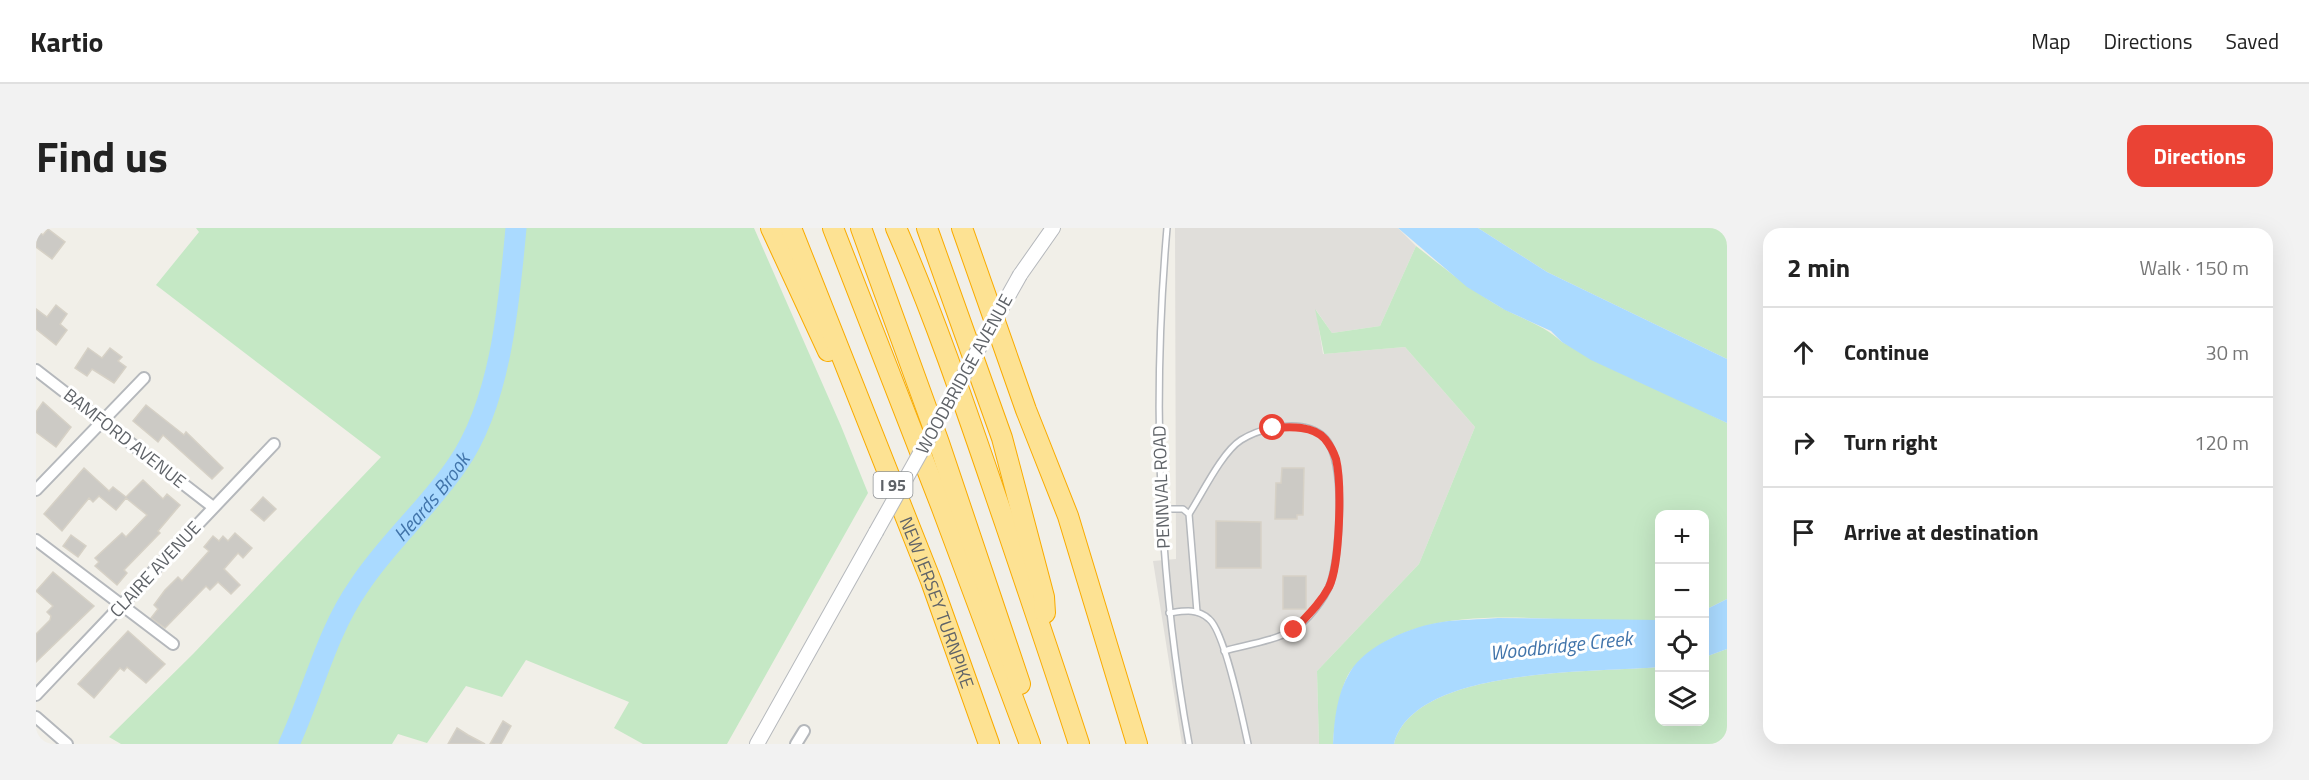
<!DOCTYPE html>
<meta charset="utf-8">
<style>
body{margin:0;font-family:"Titillium Web",sans-serif;background:#f2f2f2;color:#222}
.controls{position:absolute;right:18px;bottom:18px;display:grid;overflow:hidden;border-radius:12px;box-shadow:0 6px 24px #0002}
.controls button{width:54px;height:54px;display:grid;place-items:center;padding:0;border:0;border-bottom:2px solid #e0e0e0;background:#fff;color:#222;font:30px sans-serif}
.stop{position:absolute;width:18px;height:18px;margin:-14px;border:4px solid #ea4335;border-radius:50%;background:#fff}
.stop.end{background:#ea4335;border-color:#fff;box-shadow:0 2px 6px #0008}
.list{margin:0;padding:0;list-style:none}
h2{display:flex;justify-content:space-between;align-items:center;height:78px;margin:0;padding:0 24px;font-size:26px}
h2 small{font-size:20px;font-weight:400;color:#767676}
.list li{display:grid;grid-template-columns:39px 1fr auto;gap:18px;align-items:center;box-sizing:border-box;height:90px;padding:0 24px;border-top:2px solid #e0e0e0}
.list b{display:block;font-size:22px;white-space:nowrap}
.list em{font-size:20px;font-style:normal;color:#767676}
.icon{flex:none;width:33px;height:33px;fill:none;stroke:currentColor;stroke-width:2;stroke-linecap:round;stroke-linejoin:round}
.map{position:relative;flex:none;width:1691px;height:516px;overflow:hidden;border-radius:18px}
header{display:flex;align-items:center;gap:36px;box-sizing:border-box;height:84px;padding:0 30px;background:#fff;border-bottom:2px solid #e0e0e0}
header strong{font-size:28px}
nav{display:flex;gap:33px;margin-inline-start:auto;font-size:21px}
.intro{display:flex;align-items:center;justify-content:space-between;box-sizing:border-box;height:144px;padding:0 36px}
h1{margin:0;font-size:42px}
.button{padding:15px 27px;border-radius:18px;background:#ea4335;color:#fff;font-size:21px;font-weight:700}
main{display:flex;gap:36px;padding:0 36px}
aside{flex:1;background:#fff;border-radius:18px;box-shadow:0 6px 24px #0002}
.map>svg:first-child{display:block}
.industrial{fill:#e0deda}
.green{fill:#c5e8c5}
.water{fill:#aadaff}
.lines{fill:none;stroke-linecap:round;stroke-linejoin:round}
.river{stroke:#aadaff;stroke-width:21}
.building{fill:#cccac5;stroke:#d6d1c6;stroke-width:1.5}
.service-casing{stroke:#b5b8bc;stroke-width:8}
.minor-casing{stroke:#b5b8bc;stroke-width:14}
.tertiary-casing{stroke:#b5b8bc;stroke-width:16}
.motorway-casing{stroke:#f9ab00;stroke-width:22}
.service{stroke:#fff;stroke-width:5}
.minor{stroke:#fff;stroke-width:10}
.tertiary{stroke:#fff;stroke-width:14}
.motorway{stroke:#fde293;stroke-width:20}
.tertiary-bridge-casing{stroke:#b5b8bc;stroke-width:16;stroke-linecap:butt}
.tertiary-bridge{stroke:#fff;stroke-width:14}
.route{stroke:#ea4335;stroke-width:8}
.labels{text-anchor:middle;dominant-baseline:central;stroke-width:6;stroke-linejoin:round;paint-order:stroke}
.shield{fill:#fff;stroke:#8f9295;stroke-width:1.5}
.shield-label{font-size:16px;font-weight:bold;fill:#5f6368}
.street-label{font-size:18px;fill:#5f6368;stroke:#fff}
.water-label{font-size:20px;font-style:italic;fill:#4174aa;stroke:#fff}
</style>
<header>
<strong>Kartio</strong>
<nav><a>Map</a><a>Directions</a><a>Saved</a></nav>
</header>
<div class="intro"><h1>Find us</h1><a class="button">Directions</a></div>
<main>
<div class="map">
<svg width="1691" height="516" viewBox="0 0 1691 516">
<rect width="100%" height="100%" fill="#f1efe8"/>
<path class="industrial" d="M1139,0H1362L1380,18L1344,98L1296,105L1280,82L1287,126L1369,119L1439,199L1383,336L1281,443L1283,516H1146L1117,333L1140,331Z"/>
<g class="green">
<path d="M160,0H718L805,198L832,265L691,516H607L578,500L593,474L490,432L466,469L430,458L391,515L362,506L356,516H85L73,509L157,426L345,229L120,57L163,4Z"/>
<path d="M1442,0H1691V131L1511,44Z"/>
<path d="M1380,18C1408,40 1435,62 1466,80C1486,91 1508,97 1526,114L1691,195V371L1669,382L1668,286H1624L1623,392C1529,401 1386,360 1316,441C1304,455 1298,498 1297,516H1283L1281,443L1383,336L1439,199L1369,119L1288,126L1279,81L1296,105L1344,98Z"/>
<path d="M1691,421V516H1358C1378,438 1558,445 1623,439L1624,494H1668L1669,429Z"/>
</g>
<g class="water">
<path d="M1362,0H1442L1511,44L1691,131V195L1555,132L1526,114L1515,103L1469,82L1431,59Z"/>
<path d="M1691,371V421L1669,429V382Z"/>
<path d="M1462,390L1623,392V439C1558,445 1378,438 1358,516H1297C1298,492 1301,465 1314,444C1330,417 1376,398 1406,394C1424,391 1443,392 1462,390Z"/>
</g>
<g class="lines">
<path class="river" id="s1" d="M253,516C277,464 290,405 323,358C351,315 392,280 421,237C465,174 473,75 480,0"/>
</g>
<g class="building">
<path d="M0,1L7,7L12,1L29,14L16,31L0,19Z"/>
<path d="M20,77L31,86L24,96L31,102L20,117L0,101V81L11,89Z"/>
<path d="M52,120L66,130L74,120L86,129L82,133L90,139L78,155L56,141L51,148L39,140Z"/>
<path d="M7,174L35,199L20,219L0,204V184Z"/>
<path d="M110,177L148,207L150,204L187,240L176,251L127,207L122,214L97,193Z"/>
<path d="M48,240L73,263L77,259L90,269L107,252L127,271L131,266L144,277L122,303L124,305L88,342L91,345L81,357L59,338L63,334L59,330L86,305L90,309L111,287L90,270L80,282L63,268L57,274L53,270L26,303L8,286Z"/>
<path d="M1246,240H1268L1267,287H1261V291H1239L1240,255H1245Z"/>
<path d="M227,269L240,281L228,293L215,282Z"/>
<path d="M1180,293L1225,294V340H1180Z"/>
<path d="M199,305L216,320L207,330L202,325L188,341L204,357L195,366L182,354L174,362L170,358L129,400L115,390L122,381L118,377L129,362L142,349L146,353L173,323L168,319L177,308L183,313L187,308L192,313Z"/>
<path d="M35,307L50,318L42,329L27,318Z"/>
<path d="M17,344L58,378L0,434V406L14,392L15,388L11,384L17,378L0,363Z"/>
<rect x="1247" y="348" width="23" height="33"/>
<path d="M92,403L129,436L110,455L91,439L88,443L84,440L58,470L42,456Z"/>
<path d="M467,493L475,498L465,516H454Z"/>
<path d="M421,500L432,507L449,516H412Z"/>
</g>
<g class="lines">
<defs>
<g id="service">
<path d="M1131,0C1116,173 1122,345 1153,516"/>
<path d="M1125,281H1147L1153,286L1161,384"/>
<path d="M1153,286C1166,266 1186,224 1205,212C1226,199 1268,190 1288,209C1311,231 1304,327 1294,356C1289,371 1271,394 1257,402C1238,413 1209,417 1188,423"/>
<path d="M1133,385C1148,383 1161,380 1173,391C1189,404 1207,493 1212,516"/>
</g>
<g id="minor">
<path d="M0,142L177,279"/>
<path d="M0,262L108,150"/>
<path d="M0,312L137,416"/>
<path d="M0,467L238,216"/>
<path d="M0,489L31,516"/>
<path d="M760,516L768,503"/>
</g>
<g id="tertiary">
<path d="M984,47L1017,0"/>
<path d="M721,516L840,304"/>
</g>
<g id="motorway">
<path d="M735,0L792,123"/>
<path id="s2" d="M755,0L895,353L953,516"/>
<path d="M797,0L906,280L994,516"/>
<path d="M825,0L903,215L984,456"/>
<path d="M860,0C902,96 935,196 969,295C994,369 1019,442 1043,516"/>
<path d="M891,0L966,210L1008,369L1009,385"/>
<path d="M926,0L990,182L1032,288L1101,516"/>
</g>
</defs>
<use href="#service" class="service-casing"/>
<use href="#minor" class="minor-casing"/>
<use href="#tertiary" class="tertiary-casing"/>
<use href="#motorway" class="motorway-casing"/>
<use href="#service" class="service"/>
<use href="#minor" class="minor"/>
<use href="#tertiary" class="tertiary"/>
<use href="#motorway" class="motorway"/>
<defs>
<path id="tertiary-bridge" d="M840,304L984,47"/>
</defs>
<use href="#tertiary-bridge" class="tertiary-bridge-casing"/>
<use href="#tertiary-bridge" class="tertiary-bridge"/>
</g>
<g class="lines">
<path class="route" d="M1237,200C1253,199 1277,197 1289,211C1293,216 1298,225 1300,231C1306,256 1304,336 1293,359C1284,376 1271,388 1258,402"/>
</g>
<g class="labels">
<rect class="shield" x="837.5" y="244" width="39" height="26" rx="4.5"/>
<g class="shield-label">
<text x="857" y="257">I 95</text>
</g>
<g class="street-label">
<text transform="translate(928 146) rotate(-61)">WOODBRIDGE AVENUE</text>
<text transform="translate(89 210) rotate(38)">BAMFORD AVENUE</text>
<text transform="translate(1125 259) rotate(-92)">PENNVAL ROAD</text>
<text transform="translate(119 341) rotate(-47)">CLAIRE AVENUE</text>
<text stroke="none"><textPath href="#s2" startOffset="402">NEW JERSEY TURNPIKE</textPath></text>
</g>
<g class="water-label">
<text stroke="none"><textPath href="#s1" startOffset="288">Heards Brook</textPath></text>
<text transform="translate(1525 417) rotate(-6)">Woodbridge Creek</text>
</g>
</g>
</svg>
<div class="controls">
<button>+</button>
<button>−</button>
<button><svg class="icon" aria-label="locate" viewBox="0 0 24 24"><circle cx="12" cy="12" r="6"/><path d="M12 2v4M12 18v4M2 12h4M18 12h4"/></svg></button>
<button><svg class="icon" aria-label="layers" viewBox="0 0 24 24"><path d="M12 4l9 5-9 5-9-5zM3 14l9 5 9-5"/></svg></button>
</div>
<div class="stop" style="left:1237px;top:200px"></div>
<div class="stop end" style="left:1258px;top:402px"></div>
</div>
<aside>
<h2>2 min<small>Walk · 150 m</small></h2>
<ul class="list">
<li><svg class="icon" aria-label="ahead" viewBox="0 0 24 24"><path d="M12 20V5M6 11l6-6 6 6"/></svg><div><b>Continue</b></div><em>30 m</em></li>
<li><svg class="icon" aria-label="right" viewBox="0 0 24 24"><path d="M7 20v-9h11M14 6l5 5-5 5"/></svg><div><b>Turn right</b></div><em>120 m</em></li>
<li><svg class="icon" aria-label="arrive" viewBox="0 0 24 24"><path d="M6 21V4h12l-3 4 3 4H6"/></svg><div><b>Arrive at destination</b></div></li>
</ul>
</aside>
</main>
